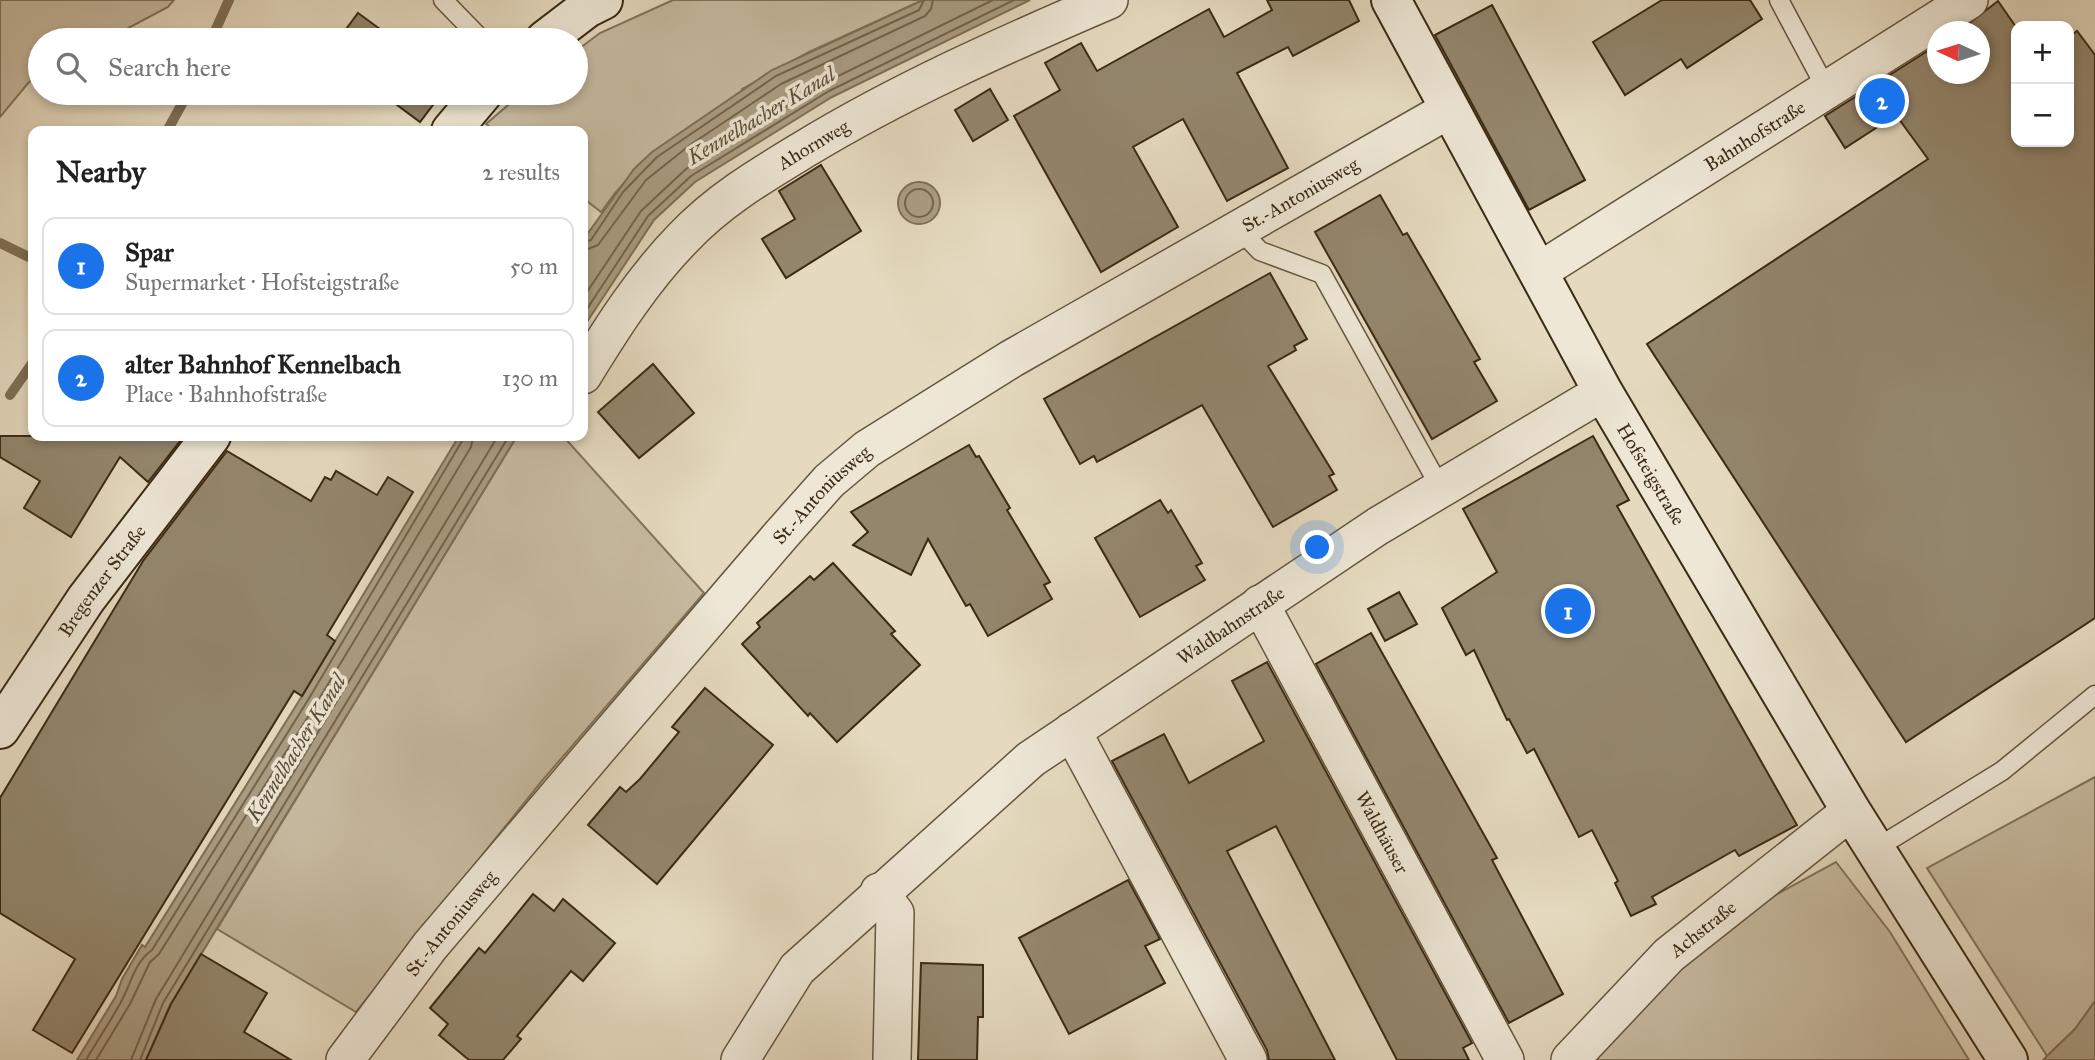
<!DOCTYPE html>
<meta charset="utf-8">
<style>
body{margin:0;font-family:"IM FELL Great Primer",serif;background:#f6f6f6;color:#202124}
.controls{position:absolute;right:21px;top:21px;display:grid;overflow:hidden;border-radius:14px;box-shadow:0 4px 10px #0003}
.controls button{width:63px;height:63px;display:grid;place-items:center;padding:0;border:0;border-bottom:2px solid #e0e0e0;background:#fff;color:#202124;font:35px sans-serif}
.compass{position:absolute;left:1927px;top:21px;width:63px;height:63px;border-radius:50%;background:#fff;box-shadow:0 4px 10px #0003;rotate:274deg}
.you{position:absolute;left:1318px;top:548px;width:24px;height:24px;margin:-18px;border:5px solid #fff;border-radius:50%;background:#1a73e8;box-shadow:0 0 0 10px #1a73e833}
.badge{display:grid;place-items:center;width:46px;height:46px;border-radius:50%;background:#1a73e8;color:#fff;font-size:23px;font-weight:700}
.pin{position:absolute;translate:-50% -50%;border:4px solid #fff;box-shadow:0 2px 7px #0006}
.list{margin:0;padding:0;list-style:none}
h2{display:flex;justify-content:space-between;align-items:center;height:91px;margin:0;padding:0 28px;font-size:30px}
h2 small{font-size:23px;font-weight:400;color:#757577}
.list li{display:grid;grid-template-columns:46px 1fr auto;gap:21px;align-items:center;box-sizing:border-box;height:98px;margin:0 14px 14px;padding:0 14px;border:2px solid #e0e0e0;border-radius:14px}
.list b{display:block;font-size:26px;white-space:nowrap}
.list p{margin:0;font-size:23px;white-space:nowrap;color:#757577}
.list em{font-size:23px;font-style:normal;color:#757577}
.icon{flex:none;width:38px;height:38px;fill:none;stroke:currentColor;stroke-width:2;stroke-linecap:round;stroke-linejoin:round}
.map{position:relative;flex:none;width:2095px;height:1060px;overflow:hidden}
.search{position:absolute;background:#fff;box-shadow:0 4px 10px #0003;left:28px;top:28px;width:560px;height:77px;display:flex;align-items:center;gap:18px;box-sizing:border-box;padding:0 24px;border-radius:38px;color:#757577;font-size:26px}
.panel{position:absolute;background:#fff;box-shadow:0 4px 10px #0003;left:28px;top:126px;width:560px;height:315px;border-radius:14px}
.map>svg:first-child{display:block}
.green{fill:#c8bca3;stroke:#82735b;stroke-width:2}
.water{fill:#ab9e85;stroke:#7e7057;stroke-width:2}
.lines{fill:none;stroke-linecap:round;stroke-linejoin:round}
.shore{stroke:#73644c;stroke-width:2}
.stream{stroke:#7e7057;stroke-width:10}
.building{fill:#93866d;stroke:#3b2a13;stroke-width:2}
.lane-casing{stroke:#66563e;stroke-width:21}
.street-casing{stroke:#66563e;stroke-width:40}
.secondary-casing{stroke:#3b2a13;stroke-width:42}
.lane{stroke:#eee7d6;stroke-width:18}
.street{stroke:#eee7d6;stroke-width:37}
.secondary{stroke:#eee7d6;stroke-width:38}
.labels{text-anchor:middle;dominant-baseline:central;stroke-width:7;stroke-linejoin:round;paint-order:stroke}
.street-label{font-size:19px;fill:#3b2a13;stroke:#eee7d6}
.water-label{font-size:21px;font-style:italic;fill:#5d4d35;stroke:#eee7d6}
</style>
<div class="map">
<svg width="2095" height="1060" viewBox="0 0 2095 1060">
<rect width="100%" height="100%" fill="#e5dac0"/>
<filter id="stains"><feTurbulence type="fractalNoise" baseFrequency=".00286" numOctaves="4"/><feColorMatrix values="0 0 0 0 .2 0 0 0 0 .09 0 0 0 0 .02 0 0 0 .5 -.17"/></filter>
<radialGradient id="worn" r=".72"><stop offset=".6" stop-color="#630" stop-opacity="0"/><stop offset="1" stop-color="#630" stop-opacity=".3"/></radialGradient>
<g class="green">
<path d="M0,0H174L168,7L106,40H40V76L29,82L0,117Z"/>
<path d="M673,0H923L809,52L742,89L744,92C684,130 642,153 601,212L583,198V131H496L486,124L522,93H576V51L600,33Z"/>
<path d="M517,436H563L704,593L541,782L356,1012L217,929Z"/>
<path d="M2095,777V1001L2075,1029L2047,1056L1927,868Z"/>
<path d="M1836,862L1890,932L1969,1060H1589L1673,974L1759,904Z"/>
</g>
<g class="water">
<path d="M923,0H1030L832,97L695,182L654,220L583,328V240L634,169L652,152L772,70Z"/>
<circle cx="919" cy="203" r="21"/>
<path d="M459,436H517L169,1007L146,1060H77L116,996L122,979L142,945L145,947L302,696Z"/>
<path d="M2095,1001V1060H2043L2075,1029Z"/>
</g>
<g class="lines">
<g class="shore">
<circle cx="919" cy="203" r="14"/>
<path d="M583,242L591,240L623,192L657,157L776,76L919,10L924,0"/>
<path d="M583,251L598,245L646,180L690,145L781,84L925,16L931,9L933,0"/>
<path d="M583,298L641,211L686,169L824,83L993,0"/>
<path d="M583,315L648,216L691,176L829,91L1014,0"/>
<path d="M86,1060C97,1041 110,1022 121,1002C131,984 134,963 152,950L308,700L465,436"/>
<path d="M96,1060L130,1004L150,962L159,954L316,704L471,447L473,436"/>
<path d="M131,1060L156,999L498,436"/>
<path d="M140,1060L163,1003L509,436"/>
</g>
<g class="stream">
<path d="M211,40L229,0"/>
<path d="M167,131L188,93"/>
<path d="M0,243L33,259"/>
<path d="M10,395L33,362"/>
</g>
</g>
<g class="building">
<path d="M1267,0H1349L1359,21L1293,56L1288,47L1237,73L1288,168L1227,201L1183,119L1133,147L1178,227L1101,272L1014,116L1060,90L1045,63L1081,43L1097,71L1209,9L1224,37L1272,10Z"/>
<path d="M1662,0H1750L1762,19L1687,68L1681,59L1625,95L1593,42Z"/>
<path d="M1998,1L2016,27V142H2069V37L2077,31L2095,55V618L1906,742L1647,344L1928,159L1896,115L1845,148L1825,116L1937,45V74H1979V32H1958Z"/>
<path d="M1492,5L1585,180L1529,210L1435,35Z"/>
<path d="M358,13L395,40H338Z"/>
<path d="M990,89L1008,120L973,141L955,110Z"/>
<path d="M381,93H442L420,122Z"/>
<path d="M821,165L861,231L786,278L762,239L795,219L779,191Z"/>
<path d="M1380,195L1403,235L1407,233L1443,295L1480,359L1474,362L1497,401L1432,439L1315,232Z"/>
<path d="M1270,273L1307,339L1294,346L1296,350L1268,366L1334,474L1329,476L1337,490L1273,527L1202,405L1097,462L1094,456L1080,464L1044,399Z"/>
<path d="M653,364L694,413L639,458L598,412Z"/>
<path d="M0,436H184L148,482L120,457L71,537L24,508L40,481L0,457Z"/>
<path d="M1593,436L1629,500L1617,506L1797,825L1739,856L1735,850L1652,897L1656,904L1631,916L1615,883L1618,881L1592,830L1579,837L1534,749L1527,753L1509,719L1507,720L1474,650L1466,655L1442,608L1497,572L1463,509Z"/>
<path d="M969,445L976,457L979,456L1010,508L1007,510L1050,582L1044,585L1052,599L988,636L970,604L966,606L928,539L911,575L853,545L868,532L851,512Z"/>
<path d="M227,451L311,501L325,477L331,480L336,471L377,495L388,477L413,492L327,635L335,641L302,696L294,691L72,1053L33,1030L75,959L0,913V798L143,561Z"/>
<path d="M1160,500L1168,513L1171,510L1202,563L1196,566L1205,580L1140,617L1095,538Z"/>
<path d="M833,563L895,631L891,634L920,665L837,742L810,713L808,716L742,644L760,627L757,623L810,576L814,580Z"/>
<path d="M1399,592L1417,624L1385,641L1368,609Z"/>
<path d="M1371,633L1497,858L1492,860L1563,994L1509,1023L1316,664Z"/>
<path d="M1267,662L1472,1043L1463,1048L1469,1060H1397L1276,826L1227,851L1335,1060H1269L1267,1050L1112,761L1164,734L1189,783L1264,741L1232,681Z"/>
<path d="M705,688L773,745L657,884L588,825L620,787L626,792L640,779L679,732L672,727Z"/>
<path d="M1128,880L1160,939L1145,946L1165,983L1069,1034L1019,938Z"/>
<path d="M533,894L554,911L563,899L615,943L583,981L571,971L517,1036L521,1039L503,1060H469L439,1035L448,1024L430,1008L479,948L485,953Z"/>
<path d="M201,954L267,993L244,1032L291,1060H146L171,1004Z"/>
<path d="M921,963L983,965V1017H978L977,1060H918Z"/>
</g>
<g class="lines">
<defs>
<g id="lane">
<path d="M443,0L482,40"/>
<path d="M1779,0L1827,90"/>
<path d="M1239,229L1260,251L1322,274L1441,489"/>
<path d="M1875,849L2002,771L2095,695"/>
</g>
<g id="street">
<path id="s1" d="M1538,272L1969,0"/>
<path id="s2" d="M583,375C613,326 643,279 683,238C718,201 760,176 803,150C900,91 1004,45 1109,0"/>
<path id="s3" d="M1260,604L1505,1060"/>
<path d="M1072,731L1248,1060"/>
<path d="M879,892L895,913L892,1060"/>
<path id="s4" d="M345,1060L430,946L594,753L781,535L829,481L867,449L1011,359L1450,109"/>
<path id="s5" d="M740,1060L797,969L1031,759L1378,526L1603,392"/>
<path id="s6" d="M1570,1060L1669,955L1851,811"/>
</g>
<g id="secondary">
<path id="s7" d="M1391,0L1603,392L1851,811L2008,1060"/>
<path d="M545,40L587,8L603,0"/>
<path d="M451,131L483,93"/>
<path id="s8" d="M0,729L86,599L211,436"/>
</g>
</defs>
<use href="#lane" class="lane-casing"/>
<use href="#street" class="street-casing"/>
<use href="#secondary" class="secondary-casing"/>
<use href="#lane" class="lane"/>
<use href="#street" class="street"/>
<use href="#secondary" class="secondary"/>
</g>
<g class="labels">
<g class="street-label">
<text stroke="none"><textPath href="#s1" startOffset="256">Bahnhofstraße</textPath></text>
<text stroke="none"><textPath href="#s2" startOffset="331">Ahornweg</textPath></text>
<text stroke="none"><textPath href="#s4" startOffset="1307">St.-Antoniusweg</textPath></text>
<text stroke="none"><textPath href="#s7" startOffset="541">Hofsteigstraße</textPath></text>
<text stroke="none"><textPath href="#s4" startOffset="740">St.-Antoniusweg</textPath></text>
<text stroke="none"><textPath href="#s8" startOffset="180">Bregenzer Straße</textPath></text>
<text stroke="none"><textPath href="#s5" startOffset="662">Waldbahnstraße</textPath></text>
<text stroke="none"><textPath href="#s3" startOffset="259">Waldhäuser</textPath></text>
<text stroke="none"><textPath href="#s4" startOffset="173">St.-Antoniusweg</textPath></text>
<text stroke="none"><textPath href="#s6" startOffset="187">Achstraße</textPath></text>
</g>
<g class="water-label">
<text transform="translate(761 116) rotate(-31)">Kennelbacher Kanal</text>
<text transform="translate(296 748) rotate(-58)">Kennelbacher Kanal</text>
</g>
</g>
<rect width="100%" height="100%" filter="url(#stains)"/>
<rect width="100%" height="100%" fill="url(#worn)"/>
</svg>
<div class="controls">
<button>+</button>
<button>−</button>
</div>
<svg class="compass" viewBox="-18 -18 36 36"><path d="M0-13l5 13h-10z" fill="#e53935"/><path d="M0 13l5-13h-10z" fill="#757577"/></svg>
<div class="you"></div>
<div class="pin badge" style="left:1568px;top:611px">1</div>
<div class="pin badge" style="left:1882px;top:101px">2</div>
<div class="search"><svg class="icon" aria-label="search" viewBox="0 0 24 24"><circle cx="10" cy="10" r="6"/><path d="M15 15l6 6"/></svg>Search here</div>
<section class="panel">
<h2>Nearby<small>2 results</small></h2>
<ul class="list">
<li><span class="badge">1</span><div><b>Spar</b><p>Supermarket · Hofsteigstraße</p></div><em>50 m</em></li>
<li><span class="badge">2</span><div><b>alter Bahnhof Kennelbach</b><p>Place · Bahnhofstraße</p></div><em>130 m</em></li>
</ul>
</section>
</div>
